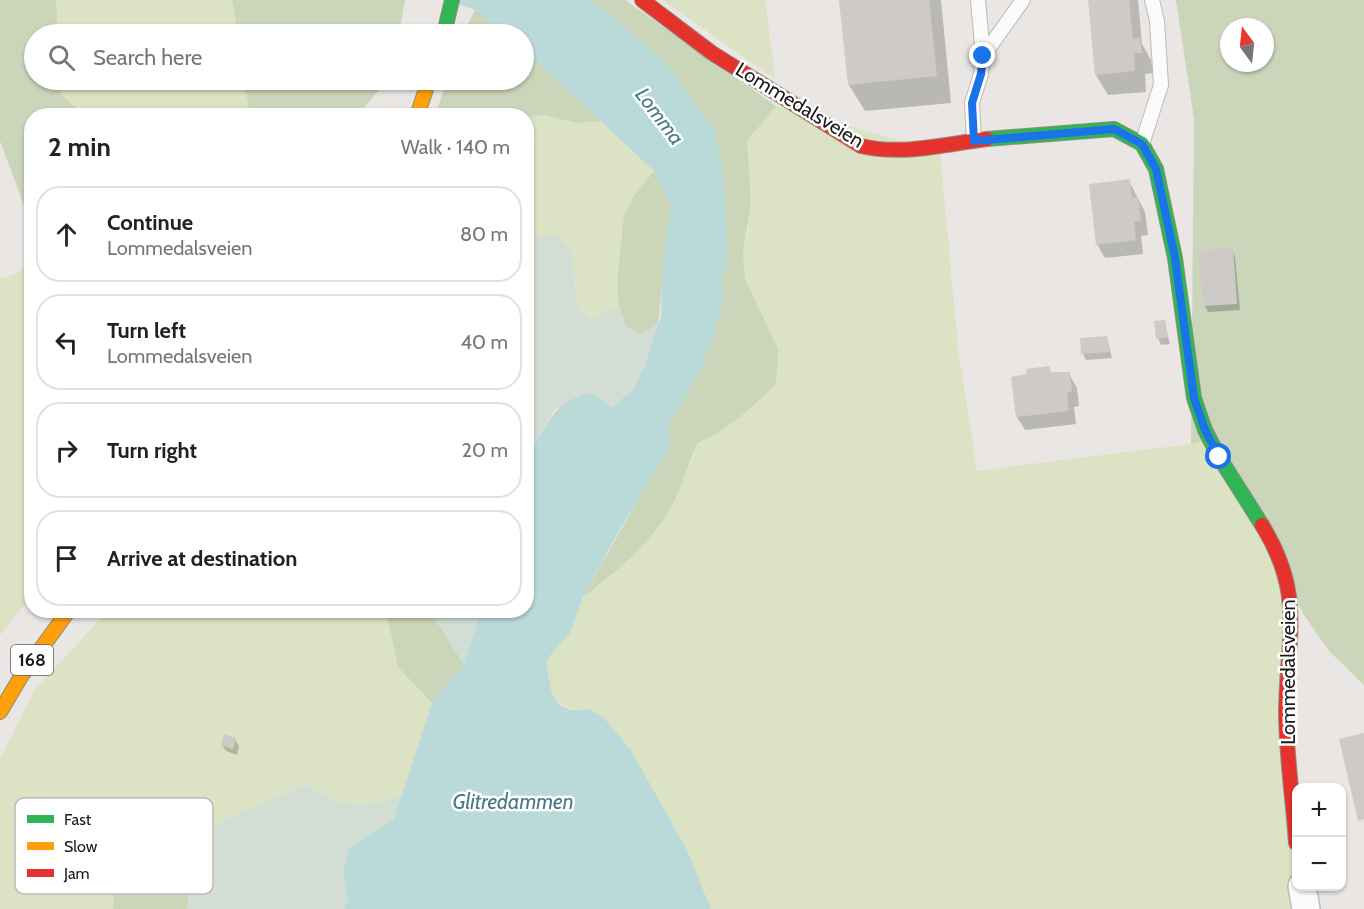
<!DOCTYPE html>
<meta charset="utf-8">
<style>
body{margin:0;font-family:Cabin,sans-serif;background:#f6f6f6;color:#222}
.controls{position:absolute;right:18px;bottom:18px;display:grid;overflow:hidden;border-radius:12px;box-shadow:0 2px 4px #0004}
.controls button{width:54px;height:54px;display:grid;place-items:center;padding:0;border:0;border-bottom:2px solid #e0e0e0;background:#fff;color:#222;font:30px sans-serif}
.compass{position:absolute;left:1220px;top:18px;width:54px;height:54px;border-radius:50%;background:#fff;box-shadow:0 2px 4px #0004;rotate:345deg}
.stop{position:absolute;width:18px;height:18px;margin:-14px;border:4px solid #1a73e8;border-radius:50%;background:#fff}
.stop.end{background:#1a73e8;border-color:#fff;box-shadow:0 2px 6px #0008}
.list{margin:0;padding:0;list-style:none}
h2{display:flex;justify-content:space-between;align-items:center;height:78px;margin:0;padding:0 24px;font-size:26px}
h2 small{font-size:20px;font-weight:400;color:#767676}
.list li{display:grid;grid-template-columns:39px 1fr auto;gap:18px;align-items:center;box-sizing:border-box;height:96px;margin:0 12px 12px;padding:0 12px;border:2px solid #e0e0e0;border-radius:24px}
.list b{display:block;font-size:22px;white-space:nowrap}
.list p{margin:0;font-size:20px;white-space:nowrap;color:#767676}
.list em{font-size:20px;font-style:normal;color:#767676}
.icon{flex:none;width:33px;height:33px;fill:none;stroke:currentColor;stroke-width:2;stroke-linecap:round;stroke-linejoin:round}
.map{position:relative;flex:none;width:1364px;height:909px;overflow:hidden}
.search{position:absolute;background:#fff;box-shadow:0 2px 4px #0004;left:24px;top:24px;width:510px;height:66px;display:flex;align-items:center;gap:15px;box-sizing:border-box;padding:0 21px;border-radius:33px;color:#767676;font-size:22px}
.panel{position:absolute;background:#fff;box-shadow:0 2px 4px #0004;left:24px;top:108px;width:510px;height:510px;border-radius:24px}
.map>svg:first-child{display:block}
.grass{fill:#dce3c4}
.forest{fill:#cad5ba;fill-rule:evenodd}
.wetland{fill:#d2ded4}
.water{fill:#b9dad9}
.shadow{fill:#0003}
.building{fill:#cecac8}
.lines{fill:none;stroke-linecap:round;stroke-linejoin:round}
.lane-casing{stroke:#bcbbb9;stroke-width:16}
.street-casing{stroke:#bcbbb9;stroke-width:30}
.fast-casing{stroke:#908d7e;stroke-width:16}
.slow-casing{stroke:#908d7e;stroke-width:16}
.jam-casing{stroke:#908d7e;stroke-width:16}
.lane{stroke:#fcfbfb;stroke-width:14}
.street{stroke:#fcfbfb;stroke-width:27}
.fast{stroke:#30b455;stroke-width:14}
.slow{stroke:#ff9f0a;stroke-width:14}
.jam{stroke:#e5322d;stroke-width:14}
.route{stroke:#1a73e8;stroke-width:8}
.labels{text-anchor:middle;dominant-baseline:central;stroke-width:5;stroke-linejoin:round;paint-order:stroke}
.shield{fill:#fff;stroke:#5f5f5f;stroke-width:1.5}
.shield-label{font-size:18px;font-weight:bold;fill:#1a1a1a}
.street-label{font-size:20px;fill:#1a1a1a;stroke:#fff}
.water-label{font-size:21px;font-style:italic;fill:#47798a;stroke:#fff}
.key{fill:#fff;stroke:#bababa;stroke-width:1.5}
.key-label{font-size:16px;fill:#1a1a1a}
</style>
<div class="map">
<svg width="1364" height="909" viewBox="0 0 1364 909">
<rect width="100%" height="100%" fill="#e9e6e3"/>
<g class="grass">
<path d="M56,0H232L238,34H58Z"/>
<path d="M662,0H765L775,79Z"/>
<path d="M60,80H244L250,115H85L61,95Z"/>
<path d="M776,106L940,151L958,348L977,471L1191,444L1215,436L1278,534L1296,788V886L1315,909H711L687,850L631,750L589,709C552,711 552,695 546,664L552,653L570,633L583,597L611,576L677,496L698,443C728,430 753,407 776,384L758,308L745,279L743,252L748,231L747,141Z"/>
<path d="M544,115L577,123L602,121L654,171L634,196L621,254L617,285L619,306L592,320L578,307L576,282L555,234L527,237V206L532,195L527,187L526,120L529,117Z"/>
<path d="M31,251V597L0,635V277C18,277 27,267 31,251Z"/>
<path d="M108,611H386L398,667L432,703L402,796C357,808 347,808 306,784L218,823L125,880L114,890L113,909H0V758L35,689Z"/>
</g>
<g class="forest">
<path d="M0,0H56L58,34H34V80H60L61,95L85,115L32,116L31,224L0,141Z"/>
<path d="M232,0H405L399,34H238Z"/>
<path d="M588,0H625L776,106L747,141L751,203L743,252L745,279L778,349L776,384C753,407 728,430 698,443C689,460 685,478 677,495C658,538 619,570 583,597L645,487L669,451V424L700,371L715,331L724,293L721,282L728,259L714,131L665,62L599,5Z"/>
<path d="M1176,0H1364V685L1329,651L1304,615L1215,437L1191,444L1194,119ZM1229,27H1265V63H1229Z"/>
<path d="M475,10L507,34H463Z"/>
<path d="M524,49L602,121L577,123L544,115L529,117L527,120L526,116H435L447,80H524Z"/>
<path d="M244,80H387L362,110L345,109L343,116L250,115Z"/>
<path d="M654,171L671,205L658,325L641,334L625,326L619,306L617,285L624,216L634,196Z"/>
<path d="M386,611H430L464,664L432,703L398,667Z"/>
<path d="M175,849L188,861L190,879L187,909H113L114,890Z"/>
</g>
<g class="wetland">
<path d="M555,234L572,253L578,307L591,319L619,306L626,326L641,334L658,325C648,356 641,389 613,407L592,393L554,410L532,450L527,454V237Z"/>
<path d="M430,610L481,611L464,664Z"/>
<path d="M306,784C347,809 357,808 402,796L394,820L348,849L343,873L348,899L344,909H187L190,879L188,861L175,849L218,823Z"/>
</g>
<path class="water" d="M447,0H588L599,5L665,62L714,131L723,169L728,259L721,282L724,293L715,331L700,371L669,424V451L645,487L615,538L583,597L570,633L552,653L546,664L552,694L561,706L572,710L589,709L604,718L631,750L687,850L711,909H344L348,899L343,873L348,849L394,819L432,703L464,664L481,611L526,610L527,454L532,450C549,420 556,400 592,393L612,407L632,391L645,365L661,316L663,264L671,205L654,171L524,49V34H507L475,10Z"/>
<g class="shadow">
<path d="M841,0H941L951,103L865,111L849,85Z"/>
<path d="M1089,0H1138L1142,44L1151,60L1153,73L1145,74L1146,92L1108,95L1096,75Z"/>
<path d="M1129,181L1145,212L1148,235L1141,236L1143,254L1105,258L1097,244Z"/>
<path d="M1232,250L1235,256L1240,310L1208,312L1205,306L1200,252Z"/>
<path d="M1164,321L1170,344L1161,345L1158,338Z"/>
<path d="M1107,338L1112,358L1086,360L1083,354L1082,340Z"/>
<path d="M1049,367L1052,374H1069L1077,388L1079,406L1074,407L1076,424L1025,430L1017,417L1029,376Z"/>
<path d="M235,740L239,746L237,755L226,751L222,745Z"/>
</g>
<g class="building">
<path d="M839,0H929L937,76L848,85Z"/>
<path d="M1088,0H1129L1133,39L1140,38L1142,53H1134L1135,71L1095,75Z"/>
<path d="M1130,179L1132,198L1138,197L1141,221L1134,222L1136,240L1096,245L1089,184Z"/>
<path d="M1233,248L1237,304L1203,306L1199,251Z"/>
<path d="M1165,320L1168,337L1156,339L1154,321Z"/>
<path d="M1107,336L1109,352L1081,354L1080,338Z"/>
<path d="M1050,366V372H1070L1072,392L1067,393L1069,411L1016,417L1011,377L1027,374L1026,369Z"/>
<path d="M1364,733V819L1358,821L1339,739Z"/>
<path d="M224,734L236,738L233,749L221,745Z"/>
</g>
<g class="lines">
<defs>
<g id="lane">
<path d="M983,56L1023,0"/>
<path d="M974,141L972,103L981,74L983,56L978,0"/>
<path d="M1142,144L1161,85L1157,21L1152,0"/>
</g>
<path id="street" d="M1302,886L1306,909"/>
<g id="fast">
<path d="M444,34L452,0"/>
<path d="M987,139L1114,129L1142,144L1156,169L1175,258L1194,398L1205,430L1219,457L1262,525"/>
</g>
<g id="slow">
<path d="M417,116L429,80"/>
<path d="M0,712L22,675L69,610"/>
</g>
<g id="jam">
<path d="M642,0L712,53L861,146C902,156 946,144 987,139"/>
<path d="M1262,525C1305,595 1287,636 1286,711C1286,754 1293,799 1296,843"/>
</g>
</defs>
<use href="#lane" class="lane-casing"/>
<use href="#street" class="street-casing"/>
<use href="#fast" class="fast-casing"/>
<use href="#slow" class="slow-casing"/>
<use href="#jam" class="jam-casing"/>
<use href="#lane" class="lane"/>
<use href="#street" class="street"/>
<use href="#fast" class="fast"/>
<use href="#slow" class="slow"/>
<use href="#jam" class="jam"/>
</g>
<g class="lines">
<path class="route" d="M983,56L981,74L972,103L974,141L1114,129L1142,144L1156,169L1175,258L1194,398L1205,430L1219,457"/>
</g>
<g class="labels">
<rect class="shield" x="11" y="645" width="42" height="30" rx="4.5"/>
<g class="shield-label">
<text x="32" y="660">168</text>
</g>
<g class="street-label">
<text transform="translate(800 105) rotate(31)">Lommedalsveien</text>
<text transform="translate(1288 672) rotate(-90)">Lommedalsveien</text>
</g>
<g class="water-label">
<text transform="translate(660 116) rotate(53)">Lomma</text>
<text x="513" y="801">Glitredammen</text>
</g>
</g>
<rect x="15" y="798" width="198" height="96" rx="9" class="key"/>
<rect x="27" y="815" width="27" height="8" fill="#30b455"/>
<rect x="27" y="842" width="27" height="8" fill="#ff9f0a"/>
<rect x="27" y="869" width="27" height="8" fill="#e5322d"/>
<g class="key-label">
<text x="64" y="825">Fast</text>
<text x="64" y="852">Slow</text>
<text x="64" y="879">Jam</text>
</g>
</svg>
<div class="controls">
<button>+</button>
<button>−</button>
</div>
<svg class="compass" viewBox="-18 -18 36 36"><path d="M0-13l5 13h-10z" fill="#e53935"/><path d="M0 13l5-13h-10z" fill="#767676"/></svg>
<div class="stop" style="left:1219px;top:457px"></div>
<div class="stop end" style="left:983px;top:56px"></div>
<div class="search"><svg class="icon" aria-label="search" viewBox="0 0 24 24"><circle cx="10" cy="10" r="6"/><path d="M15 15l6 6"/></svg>Search here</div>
<section class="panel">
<h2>2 min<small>Walk · 140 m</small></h2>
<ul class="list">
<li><svg class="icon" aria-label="ahead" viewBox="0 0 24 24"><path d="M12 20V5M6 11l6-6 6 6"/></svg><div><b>Continue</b><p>Lommedalsveien</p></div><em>80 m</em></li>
<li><svg class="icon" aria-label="left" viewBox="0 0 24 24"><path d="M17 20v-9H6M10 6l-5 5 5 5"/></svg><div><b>Turn left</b><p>Lommedalsveien</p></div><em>40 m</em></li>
<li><svg class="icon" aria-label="right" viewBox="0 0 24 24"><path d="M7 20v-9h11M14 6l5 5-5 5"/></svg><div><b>Turn right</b></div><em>20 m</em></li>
<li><svg class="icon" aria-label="arrive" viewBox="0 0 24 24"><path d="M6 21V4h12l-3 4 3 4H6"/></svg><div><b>Arrive at destination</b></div></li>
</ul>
</section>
</div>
